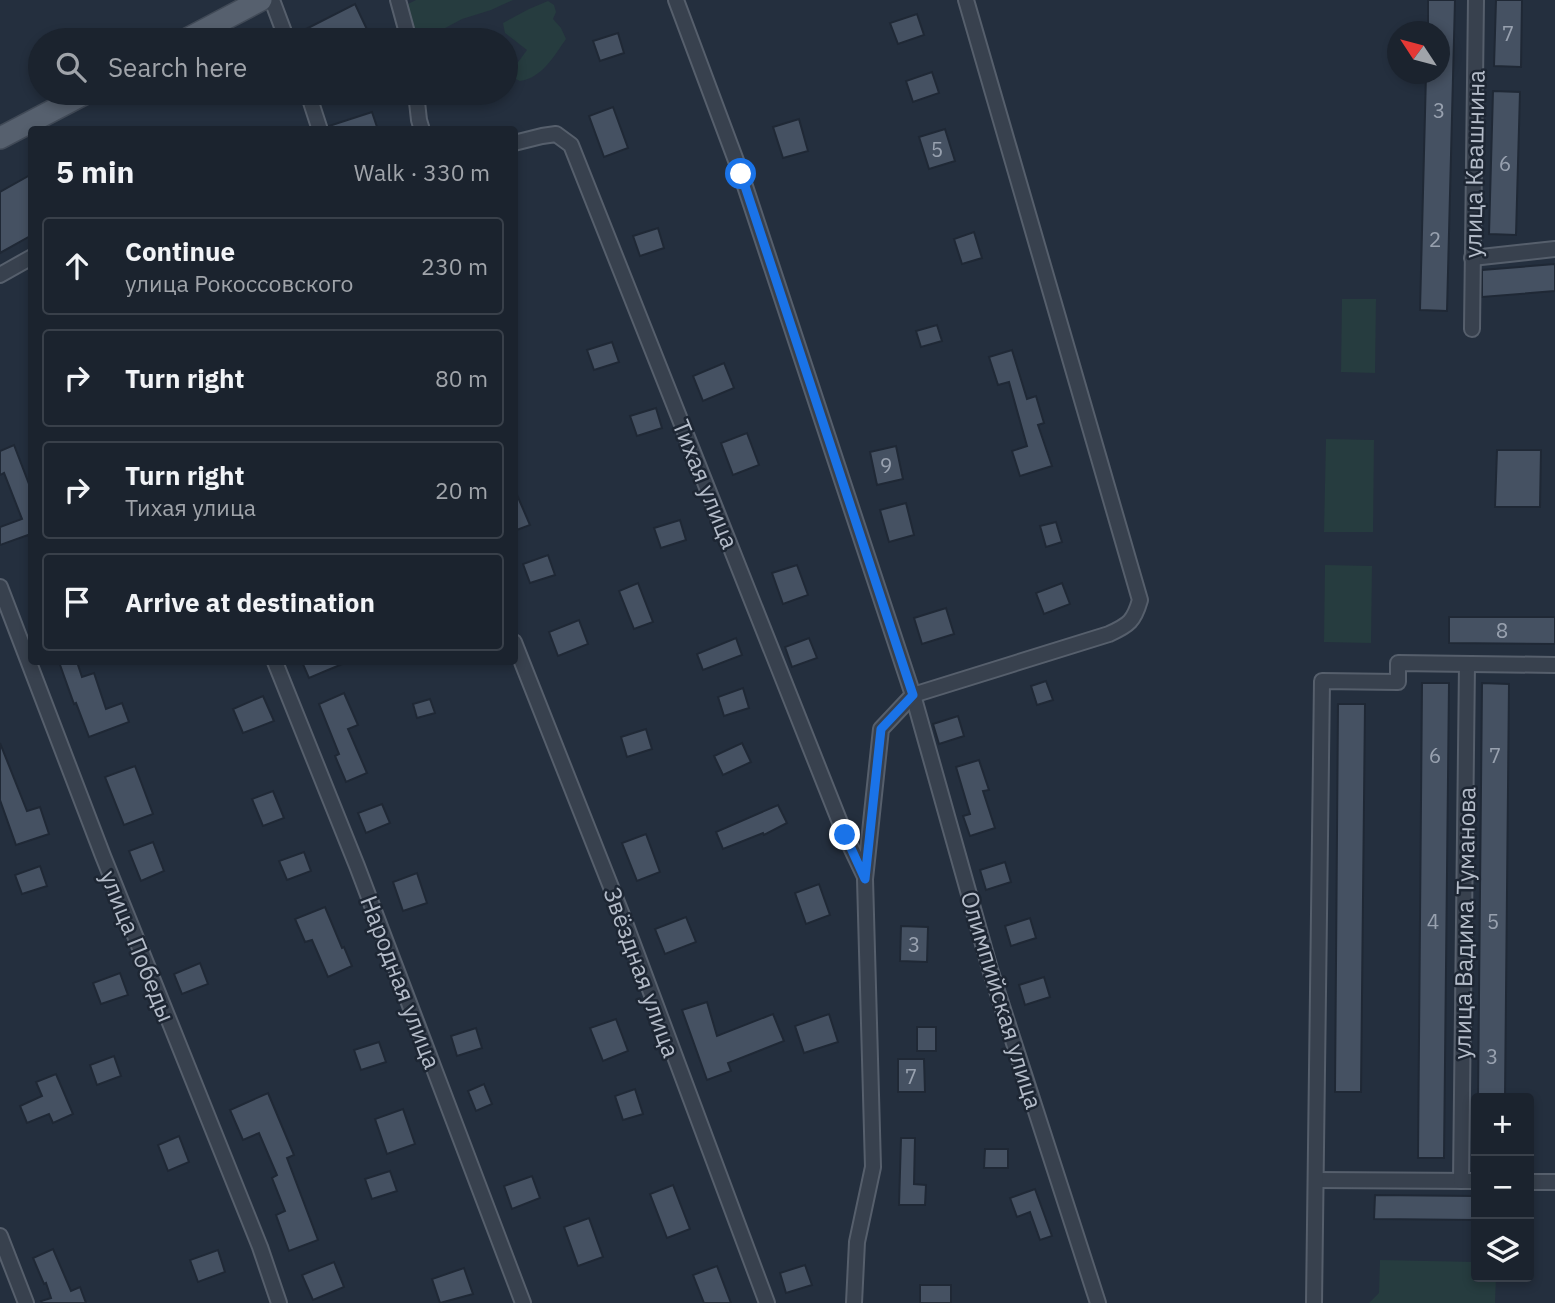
<!DOCTYPE html>
<meta charset="utf-8">
<style>
body{margin:0;font-family:"IBM Plex Sans",sans-serif;background:#282f3a;color:#f1f3f6}
.controls{position:absolute;right:21px;bottom:21px;display:grid;overflow:hidden;border-radius:7px;box-shadow:0 4px 10px #0003}
.controls button{width:63px;height:63px;display:grid;place-items:center;padding:0;border:0;border-bottom:2px solid #39404a;background:#1b232e;color:#f1f3f6;font:35px sans-serif}
.compass{position:absolute;left:1387px;top:21px;width:63px;height:63px;border-radius:50%;background:#1b232e;box-shadow:0 4px 10px #0003;rotate:306deg}
.stop{position:absolute;width:21px;height:21px;margin:-16px;border:5px solid #1a73e8;border-radius:50%;background:#fff}
.stop.end{background:#1a73e8;border-color:#fff;box-shadow:0 2px 7px #0008}
.list{margin:0;padding:0;list-style:none}
h2{display:flex;justify-content:space-between;align-items:center;height:91px;margin:0;padding:0 28px;font-size:30px}
h2 small{font-size:23px;font-weight:400;color:#a0a4aa}
.list li{display:grid;grid-template-columns:46px 1fr auto;gap:21px;align-items:center;box-sizing:border-box;height:98px;margin:0 14px 14px;padding:0 14px;border:2px solid #39404a;border-radius:7px}
.list b{display:block;font-size:26px;white-space:nowrap}
.list p{margin:0;font-size:23px;white-space:nowrap;color:#a0a4aa}
.list em{font-size:23px;font-style:normal;color:#a0a4aa}
.icon{flex:none;width:38px;height:38px;fill:none;stroke:currentColor;stroke-width:2;stroke-linecap:round;stroke-linejoin:round}
.map{position:relative;flex:none;width:1555px;height:1303px;overflow:hidden}
.search{position:absolute;background:#1b232e;box-shadow:0 4px 10px #0003;left:28px;top:28px;width:490px;height:77px;display:flex;align-items:center;gap:18px;box-sizing:border-box;padding:0 24px;border-radius:38px;color:#a0a4aa;font-size:26px}
.panel{position:absolute;background:#1b232e;box-shadow:0 4px 10px #0003;left:28px;top:126px;width:490px;height:539px;border-radius:7px}
.map>svg:first-child{display:block}
.green{fill:#263c3f}
.building{fill:#455162;stroke:#1f2835;stroke-width:2}
.lines{fill:none;stroke-linecap:round;stroke-linejoin:round}
.minor-casing{stroke:#565f6c;stroke-width:18}
.primary-casing{stroke:#414a57;stroke-width:24}
.minor{stroke:#38414e;stroke-width:14}
.primary{stroke:#56606e;stroke-width:21}
.route{stroke:#1a73e8;stroke-width:9}
.labels{text-anchor:middle;dominant-baseline:central;stroke-width:5;stroke-linejoin:round;paint-order:stroke}
.number-label{font-size:21px;fill:#98a1af}
.street-label{font-size:24px;fill:#b4bcc9;stroke:#1d2633}
</style>
<div class="map">
<svg width="1555" height="1303" viewBox="0 0 1555 1303">
<rect width="100%" height="100%" fill="#242f3e"/>
<g class="green">
<path d="M416,0H513L491,10L462,19L434,34L403,27L402,7Z"/>
<path d="M548,1L554,5L556,12L553,19L561,28L566,39C554,56 542,78 520,81L514,78L513,69L527,50L505,33L503,23L529,9Z"/>
<path d="M1342,299H1376L1375,373L1341,372Z"/>
<path d="M1326,439L1374,440L1373,532H1324Z"/>
<path d="M1325,565L1372,566L1371,643L1324,642Z"/>
<path d="M1380,1260L1476,1262V1277H1496L1495,1303H1369L1379,1293Z"/>
</g>
<g class="building">
<path d="M1428,0H1455L1447,311L1420,310L1426,74H1439V32H1428Z"/>
<path d="M1496,0H1522L1521,67L1494,66Z"/>
<path d="M355,4L372,40H309L304,30Z"/>
<path d="M917,14L924,35L898,44L890,23Z"/>
<path d="M618,33L624,53L600,61L593,41Z"/>
<path d="M932,72L939,93L913,102L906,81Z"/>
<path d="M1493,91L1520,92L1516,235L1489,234Z"/>
<path d="M613,107L628,148L604,157L589,116Z"/>
<path d="M372,112L378,130H329V126Z"/>
<path d="M799,119L808,151L783,158L773,127Z"/>
<path d="M945,129L955,161L929,169L919,137Z"/>
<path d="M32,174V235L0,253V192Z"/>
<path d="M658,228L664,248L640,256L633,236Z"/>
<path d="M974,232L982,258L962,264L954,239Z"/>
<path d="M1555,264V291L1482,297V270Z"/>
<path d="M937,325L942,341L921,347L916,331Z"/>
<path d="M612,342L619,362L594,370L587,350Z"/>
<path d="M1012,350L1027,399L1036,396L1044,423L1038,425L1052,466L1020,476L1012,451L1027,446L1009,382L998,385L989,357Z"/>
<path d="M724,363L734,388L703,401L693,376Z"/>
<path d="M656,408L662,428L637,436L630,416Z"/>
<path d="M747,433L759,465L733,475L721,443Z"/>
<path d="M14,445L29,484L32,482V542L28,535L0,545V527L22,519L4,473L0,475V451Z"/>
<path d="M896,446L903,479L877,485L870,452Z"/>
<path d="M1497,450H1541L1540,507H1495Z"/>
<path d="M514,488L530,525L514,531Z"/>
<path d="M906,503L914,535L889,542L880,510Z"/>
<path d="M680,520L686,540L661,548L654,528Z"/>
<path d="M1056,522L1062,542L1046,547L1040,526Z"/>
<path d="M548,555L555,575L530,583L523,564Z"/>
<path d="M797,565L808,595L783,604L772,573Z"/>
<path d="M638,583L653,622L634,629L619,591Z"/>
<path d="M1062,583L1070,604L1044,614L1036,593Z"/>
<path d="M946,608L954,634L922,644L914,618Z"/>
<path d="M1449,617H1555V644L1449,643Z"/>
<path d="M579,620L588,644L558,656L549,632Z"/>
<path d="M736,638L742,655L703,670L697,654Z"/>
<path d="M809,638L817,658L792,667L785,647Z"/>
<path d="M59,662H77L82,677L94,673L106,709L122,703L129,722L89,737L76,703L74,704Z"/>
<path d="M302,662H347L309,678Z"/>
<path d="M1046,681L1053,700L1037,705L1031,686Z"/>
<path d="M1422,683H1449L1444,1158H1418Z"/>
<path d="M1482,683L1509,684L1505,1098H1478Z"/>
<path d="M743,688L749,708L724,716L718,697Z"/>
<path d="M344,693L358,725L348,729L367,773L346,782L335,756L339,754L319,704Z"/>
<path d="M263,696L274,721L243,733L233,709Z"/>
<path d="M430,699L435,713L417,718L413,704Z"/>
<path d="M1338,704H1365L1361,1092H1335Z"/>
<path d="M958,716L964,736L939,744L933,724Z"/>
<path d="M646,729L652,749L627,757L621,737Z"/>
<path d="M0,743L27,811L40,807L49,834L16,845L0,800Z"/>
<path d="M742,743L751,762L723,775L714,756Z"/>
<path d="M979,760L989,790L983,791L995,828L970,836L963,816L970,814L956,767Z"/>
<path d="M135,766L153,814L124,825L105,777Z"/>
<path d="M273,791L284,818L263,826L252,799Z"/>
<path d="M382,804L390,823L366,833L358,813Z"/>
<path d="M778,805L787,823L764,835L763,833L723,849L716,832Z"/>
<path d="M646,834L660,872L637,881L622,843Z"/>
<path d="M153,842L164,871L141,881L129,851Z"/>
<path d="M304,852L311,871L287,880L279,861Z"/>
<path d="M1005,862L1011,882L986,890L980,870Z"/>
<path d="M40,866L47,886L22,894L15,875Z"/>
<path d="M417,873L427,903L403,911L393,882Z"/>
<path d="M819,884L830,915L806,924L795,893Z"/>
<path d="M325,907L342,948L344,947L352,966L328,977L312,940L305,942L295,919Z"/>
<path d="M686,917L696,942L665,954L655,929Z"/>
<path d="M1030,918L1036,938L1011,946L1005,926Z"/>
<path d="M901,926L928,927L927,962L900,961Z"/>
<path d="M200,963L208,984L182,994L174,974Z"/>
<path d="M120,973L128,995L101,1004L93,983Z"/>
<path d="M1044,977L1050,997L1025,1005L1019,985Z"/>
<path d="M707,1002L717,1036L773,1014L784,1041L728,1063L731,1071L707,1080L682,1010Z"/>
<path d="M829,1014L838,1042L804,1053L795,1026Z"/>
<path d="M616,1019L628,1051L603,1061L590,1028Z"/>
<rect x="917" y="1027" width="19" height="24"/>
<path d="M476,1028L482,1048L457,1056L451,1036Z"/>
<path d="M379,1042L386,1062L361,1070L354,1050Z"/>
<path d="M114,1056L121,1076L97,1085L90,1065Z"/>
<path d="M898,1059H924L925,1092H898Z"/>
<path d="M56,1074L73,1114L53,1123L49,1114L27,1123L20,1106L42,1096L36,1082Z"/>
<path d="M484,1084L492,1104L476,1111L468,1091Z"/>
<path d="M635,1089L643,1114L623,1120L615,1096Z"/>
<path d="M268,1093L294,1155L287,1158L318,1240L289,1251L276,1215L285,1211L272,1178L277,1175L259,1133L243,1140L230,1110Z"/>
<path d="M403,1109L415,1144L387,1154L375,1119Z"/>
<path d="M179,1136L189,1162L168,1171L158,1145Z"/>
<path d="M901,1138H915L914,1184L926,1185L925,1205H899Z"/>
<path d="M985,1149H1008V1168H984Z"/>
<path d="M390,1171L397,1191L372,1199L365,1179Z"/>
<path d="M532,1176L540,1198L512,1209L504,1186Z"/>
<path d="M673,1185L690,1229L667,1238L650,1194Z"/>
<path d="M1035,1189L1052,1236L1040,1240L1030,1212L1017,1217L1010,1198Z"/>
<path d="M1375,1195L1476,1196V1220L1374,1219Z"/>
<path d="M589,1218L603,1257L578,1266L564,1227Z"/>
<path d="M53,1249L71,1291L80,1287L86,1303H42L41,1301L51,1298L46,1283L44,1284L33,1258Z"/>
<path d="M218,1250L225,1272L198,1282L190,1260Z"/>
<path d="M334,1262L344,1287L313,1300L302,1275Z"/>
<path d="M805,1265L812,1285L786,1293L780,1273Z"/>
<path d="M717,1266L731,1303H704L693,1275Z"/>
<path d="M464,1268L473,1294L440,1303L432,1279Z"/>
<rect x="920" y="1285" width="31" height="18"/>
</g>
<g class="lines">
<defs>
<g id="minor">
<path d="M272,0L287,40"/>
<path d="M398,0L409,40"/>
<path d="M676,0L741,174L913,695L990,969L1098,1303"/>
<path d="M308,93L320,130"/>
<path d="M416,93L419,120L422,130"/>
<path d="M514,143L542,136L556,134L571,145L845,835L865,877"/>
<path d="M1472,258L1555,249"/>
<path d="M0,275L32,257"/>
<path d="M1472,329L1476,0"/>
<path d="M0,587L103,856L260,1247L279,1303"/>
<path d="M514,642L624,920L767,1303"/>
<path d="M275,662L357,866L523,1303"/>
<path d="M1316,1180L1476,1181"/>
<path d="M1461,1181L1467,664"/>
<path d="M1529,1182H1555"/>
<path d="M0,1236L26,1303"/>
<path d="M854,1303L857,1242L873,1167L865,879L881,729L913,695L1109,634C1129,625 1134,621 1140,600L966,0"/>
<path d="M1314,1303L1322,681L1398,682V663L1555,665"/>
</g>
<g id="primary">
<path d="M185,40L261,0"/>
<path d="M0,138L86,93"/>
</g>
</defs>
<use href="#minor" class="minor-casing"/>
<use href="#primary" class="primary-casing"/>
<use href="#minor" class="minor"/>
<use href="#primary" class="primary"/>
</g>
<g class="lines">
<path class="route" d="M741,174L913,695L881,729L865,879L845,835"/>
</g>
<g class="labels">
<g class="number-label">
<text x="1508" y="33">7</text>
<text x="1439" y="110">3</text>
<text x="937" y="149">5</text>
<text x="1505" y="163">6</text>
<text x="1435" y="239">2</text>
<text x="886" y="465">9</text>
<text x="1502" y="630">8</text>
<text x="1435" y="755">6</text>
<text x="1495" y="755">7</text>
<text x="1433" y="921">4</text>
<text x="1493" y="921">5</text>
<text x="914" y="944">3</text>
<text x="1492" y="1056">3</text>
<text x="911" y="1076">7</text>
</g>
<g class="street-label">
<text transform="translate(1474 164) rotate(-89)">улица Квашнина</text>
<text transform="translate(706 484) rotate(68)">Тихая улица</text>
<text transform="translate(1464 923) rotate(-89)">улица Вадима Туманова</text>
<text transform="translate(138 946) rotate(68)">улица Победы</text>
<text transform="translate(642 972) rotate(70)">Звёздная улица</text>
<text transform="translate(401 982) rotate(69)">Народная улица</text>
<text transform="translate(1002 1000) rotate(73)">Олимпийская улица</text>
</g>
</g>
</svg>
<div class="controls">
<button>+</button>
<button>−</button>
<button><svg class="icon" aria-label="layers" viewBox="0 0 24 24"><path d="M12 4l9 5-9 5-9-5zM3 14l9 5 9-5"/></svg></button>
</div>
<svg class="compass" viewBox="-18 -18 36 36"><path d="M0-13l5 13h-10z" fill="#e53935"/><path d="M0 13l5-13h-10z" fill="#a0a4aa"/></svg>
<div class="stop" style="left:741px;top:174px"></div>
<div class="stop end" style="left:845px;top:835px"></div>
<div class="search"><svg class="icon" aria-label="search" viewBox="0 0 24 24"><circle cx="10" cy="10" r="6"/><path d="M15 15l6 6"/></svg>Search here</div>
<section class="panel">
<h2>5 min<small>Walk · 330 m</small></h2>
<ul class="list">
<li><svg class="icon" aria-label="ahead" viewBox="0 0 24 24"><path d="M12 20V5M6 11l6-6 6 6"/></svg><div><b>Continue</b><p>улица Рокоссовского</p></div><em>230 m</em></li>
<li><svg class="icon" aria-label="right" viewBox="0 0 24 24"><path d="M7 20v-9h11M14 6l5 5-5 5"/></svg><div><b>Turn right</b></div><em>80 m</em></li>
<li><svg class="icon" aria-label="right" viewBox="0 0 24 24"><path d="M7 20v-9h11M14 6l5 5-5 5"/></svg><div><b>Turn right</b><p>Тихая улица</p></div><em>20 m</em></li>
<li><svg class="icon" aria-label="arrive" viewBox="0 0 24 24"><path d="M6 21V4h12l-3 4 3 4H6"/></svg><div><b>Arrive at destination</b></div></li>
</ul>
</section>
</div>
